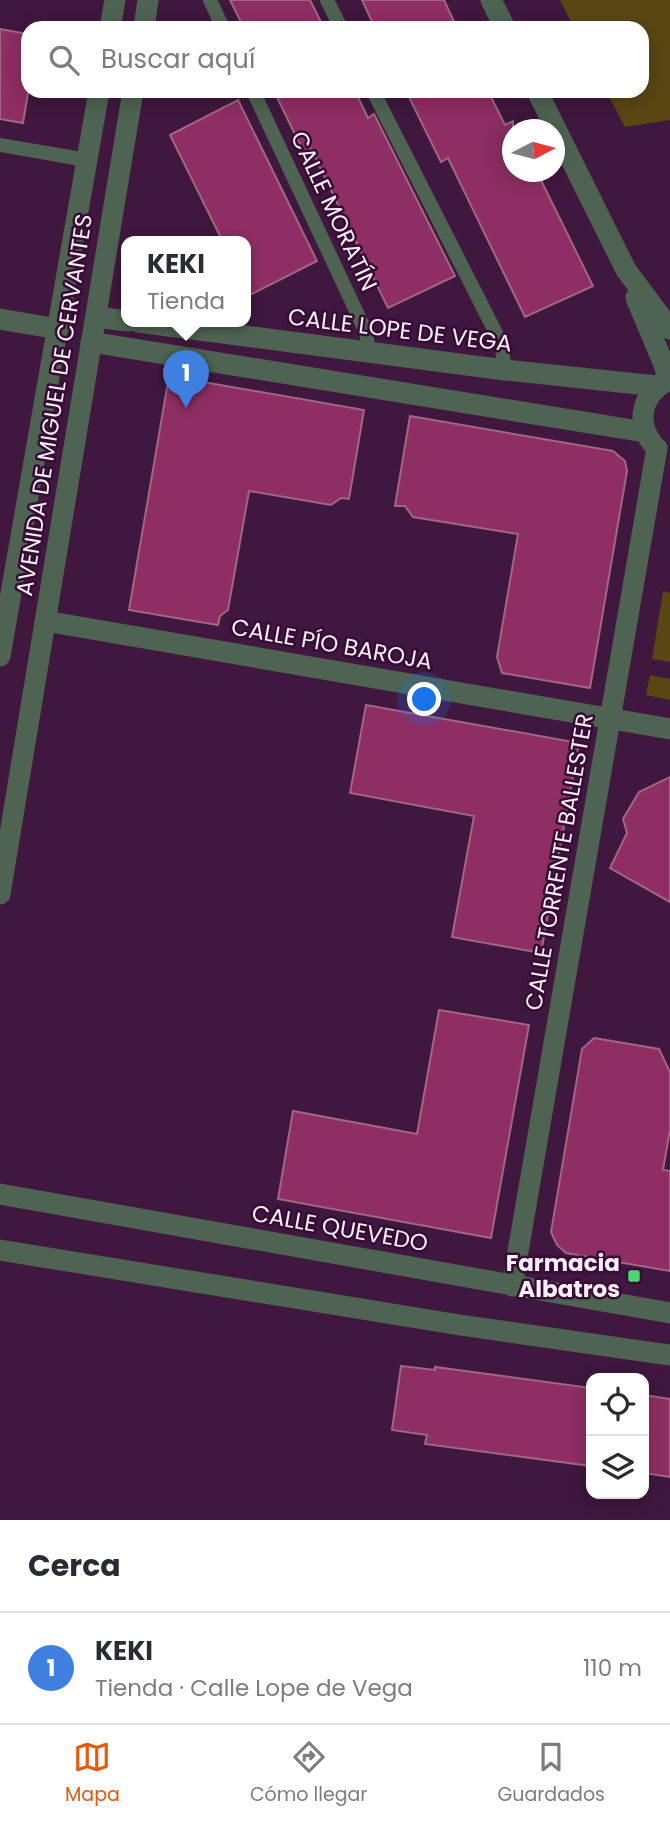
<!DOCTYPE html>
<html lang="es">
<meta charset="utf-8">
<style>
body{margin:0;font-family:Poppins,sans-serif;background:#f7f7f7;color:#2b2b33}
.controls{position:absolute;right:21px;bottom:21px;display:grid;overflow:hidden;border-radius:14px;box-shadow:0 4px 18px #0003}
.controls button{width:63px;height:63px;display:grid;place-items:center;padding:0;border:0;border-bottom:2px solid #e1e1e2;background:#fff;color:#2b2b33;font:35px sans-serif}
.compass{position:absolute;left:502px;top:119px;width:63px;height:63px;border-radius:50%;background:#fff;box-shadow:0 4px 18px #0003;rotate:84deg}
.you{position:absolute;left:425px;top:700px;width:24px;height:24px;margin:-18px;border:5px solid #fff;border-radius:50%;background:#1a73e8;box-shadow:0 0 0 10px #1a73e833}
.badge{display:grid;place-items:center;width:46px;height:46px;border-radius:50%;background:#ea580c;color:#fff;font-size:23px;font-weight:700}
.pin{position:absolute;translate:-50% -58px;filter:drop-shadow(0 2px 4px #0008)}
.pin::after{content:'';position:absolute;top:37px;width:24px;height:21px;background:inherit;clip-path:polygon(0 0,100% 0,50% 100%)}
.popup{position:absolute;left:121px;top:236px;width:130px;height:91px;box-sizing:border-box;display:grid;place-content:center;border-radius:14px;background:#fff;filter:drop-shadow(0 2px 5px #0005);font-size:23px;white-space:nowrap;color:#7c7c81}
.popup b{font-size:26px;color:#2b2b33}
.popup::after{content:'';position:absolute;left:50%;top:100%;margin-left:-14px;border:14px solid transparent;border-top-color:#fff}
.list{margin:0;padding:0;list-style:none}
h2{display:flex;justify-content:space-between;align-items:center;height:91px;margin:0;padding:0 28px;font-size:30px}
h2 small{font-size:23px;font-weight:400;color:#7c7c81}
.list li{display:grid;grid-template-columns:46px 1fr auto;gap:21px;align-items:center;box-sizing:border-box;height:112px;padding:0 28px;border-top:2px solid #e1e1e2}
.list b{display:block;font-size:26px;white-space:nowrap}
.list p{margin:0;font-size:23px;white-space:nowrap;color:#7c7c81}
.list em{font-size:23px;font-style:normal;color:#7c7c81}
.icon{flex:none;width:38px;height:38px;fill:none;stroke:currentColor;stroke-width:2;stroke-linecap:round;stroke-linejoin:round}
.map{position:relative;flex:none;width:670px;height:1520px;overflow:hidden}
.search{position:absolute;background:#fff;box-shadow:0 4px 18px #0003;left:21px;right:21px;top:21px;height:77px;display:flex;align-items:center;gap:18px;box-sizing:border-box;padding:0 24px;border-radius:21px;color:#7c7c81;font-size:26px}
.sheet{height:203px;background:#fff}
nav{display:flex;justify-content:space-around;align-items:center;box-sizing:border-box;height:98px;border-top:2px solid #e1e1e2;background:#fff;font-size:19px;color:#7c7c81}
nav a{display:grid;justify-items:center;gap:4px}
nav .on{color:#ea580c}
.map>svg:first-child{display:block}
.green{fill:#594713}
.building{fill:#8e2e64;stroke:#a16682;stroke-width:2}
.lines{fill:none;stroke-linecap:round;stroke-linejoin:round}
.service{stroke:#4e6351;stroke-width:14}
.minor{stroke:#4e6351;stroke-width:21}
.poi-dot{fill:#4ed675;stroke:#350c33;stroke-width:2.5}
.labels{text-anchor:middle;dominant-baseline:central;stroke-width:5;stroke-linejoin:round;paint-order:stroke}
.street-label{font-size:23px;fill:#ffeefd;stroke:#350c33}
.poi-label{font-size:23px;font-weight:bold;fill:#ffeefd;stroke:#350c33;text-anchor:end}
</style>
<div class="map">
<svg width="670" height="1520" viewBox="0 0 670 1520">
<rect width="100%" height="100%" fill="#40173e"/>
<g class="green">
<path d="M560,0H670V120L625,127L606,91H642V28H574Z"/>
<path d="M663,591L670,593V662L652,659Z"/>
<path d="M650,675L670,679V700L646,695Z"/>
</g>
<g class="building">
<path d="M230,0H310L324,28H244Z"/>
<path d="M362,0H444L457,28H375Z"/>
<path d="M0,29L28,34V93L23,123L0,119Z"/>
<path d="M274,91H355L368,118L374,114L455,276L388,308L311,149L304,153Z"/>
<path d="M406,91H488L505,125L513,121V172H537L593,286L525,317L448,158L441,162Z"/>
<path d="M238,100L317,261L246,297V242H223L170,135Z"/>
<path d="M169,376L364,410L349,499L341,498L331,505L249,491L228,610L220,616L218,625L129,610Z"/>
<path d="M410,416L613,451L625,461L627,471L590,688L502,673L497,657L518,534L413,517L405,506H395Z"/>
<path d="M366,705L579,743L541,953L452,937L474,816L350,793Z"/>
<path d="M670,777V902L610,868L627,833L623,819L639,792Z"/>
<path d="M439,1010L529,1025L491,1238L278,1199L293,1111L417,1134Z"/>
<path d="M594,1038L659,1049L670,1072V1130L663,1170L670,1171V1271L566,1253L557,1245L551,1232L582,1049Z"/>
<path d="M401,1366L435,1370V1367L591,1388V1466L425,1444L427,1435L392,1430Z"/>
<path d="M644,1395L670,1399V1477L644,1473Z"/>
</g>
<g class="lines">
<g class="service">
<path d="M210,0L223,28"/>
<path d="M327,0L341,28"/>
<path d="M253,91L366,332L369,352"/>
<path d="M373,91L501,343L505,370"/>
<path d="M0,145L87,160"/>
</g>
<g class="minor">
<path d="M491,0L505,28"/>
<path d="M110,28L115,0"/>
<path d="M144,28L148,0"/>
<path d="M537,91L626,270L670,329"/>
<path d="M636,298L665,367L667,380"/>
<path d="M96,317L127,321"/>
<path d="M0,319L58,329"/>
<path d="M138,322L505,370L657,386"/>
<path d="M91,342L645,432"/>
<path d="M652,443C636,421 642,395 665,382"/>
<path d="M45,621L670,729"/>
<path d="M0,656L99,91"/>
<path d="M0,894L133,91"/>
<path d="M0,1194L670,1313"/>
<path d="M0,1250L460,1325L670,1355"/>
<path d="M512,1286L657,448"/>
</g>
</g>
<rect class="poi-dot" x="627" y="1269" width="14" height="14" rx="3.5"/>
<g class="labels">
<g class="street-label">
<text transform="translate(334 211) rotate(65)">CALLE MORATÍN</text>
<text transform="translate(400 330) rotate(7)">CALLE LOPE DE VEGA</text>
<text transform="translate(54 405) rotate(-81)">AVENIDA DE MIGUEL DE CERVANTES</text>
<text transform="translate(332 644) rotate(10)">CALLE PÍO BAROJA</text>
<text transform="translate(559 862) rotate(-80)">CALLE TORRENTE BALLESTER</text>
<text transform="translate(340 1228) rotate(10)">CALLE QUEVEDO</text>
</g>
<g class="poi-label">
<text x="620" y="1263">Farmacia<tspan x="620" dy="26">Albatros</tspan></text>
</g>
</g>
</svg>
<div class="controls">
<button><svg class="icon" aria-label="locate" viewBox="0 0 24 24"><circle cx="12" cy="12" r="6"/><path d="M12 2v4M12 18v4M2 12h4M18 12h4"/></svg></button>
<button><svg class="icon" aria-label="layers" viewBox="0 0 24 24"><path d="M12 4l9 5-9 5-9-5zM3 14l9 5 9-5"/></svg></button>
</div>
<svg class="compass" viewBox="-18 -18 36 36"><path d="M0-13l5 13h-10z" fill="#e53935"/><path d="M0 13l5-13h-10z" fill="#7c7c81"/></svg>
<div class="you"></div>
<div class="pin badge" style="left:186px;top:408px;background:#3f7fe0">1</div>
<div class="popup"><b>KEKI</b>Tienda</div>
<div class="search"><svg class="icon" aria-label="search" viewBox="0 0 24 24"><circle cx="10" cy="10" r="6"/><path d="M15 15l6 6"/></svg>Buscar aquí</div>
</div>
<section class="sheet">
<h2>Cerca<small></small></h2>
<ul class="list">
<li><span class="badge" style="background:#3f7fe0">1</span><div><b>KEKI</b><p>Tienda · Calle Lope de Vega</p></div><em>110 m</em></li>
</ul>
</section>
<nav>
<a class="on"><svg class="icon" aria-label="map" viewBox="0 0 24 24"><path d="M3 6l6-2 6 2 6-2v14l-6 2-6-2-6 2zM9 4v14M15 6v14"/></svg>Mapa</a>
<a><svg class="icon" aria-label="directions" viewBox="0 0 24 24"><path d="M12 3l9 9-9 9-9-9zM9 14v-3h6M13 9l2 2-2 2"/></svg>Cómo llegar</a>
<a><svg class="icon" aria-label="saved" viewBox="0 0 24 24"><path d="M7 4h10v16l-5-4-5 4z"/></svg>Guardados</a>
</nav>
